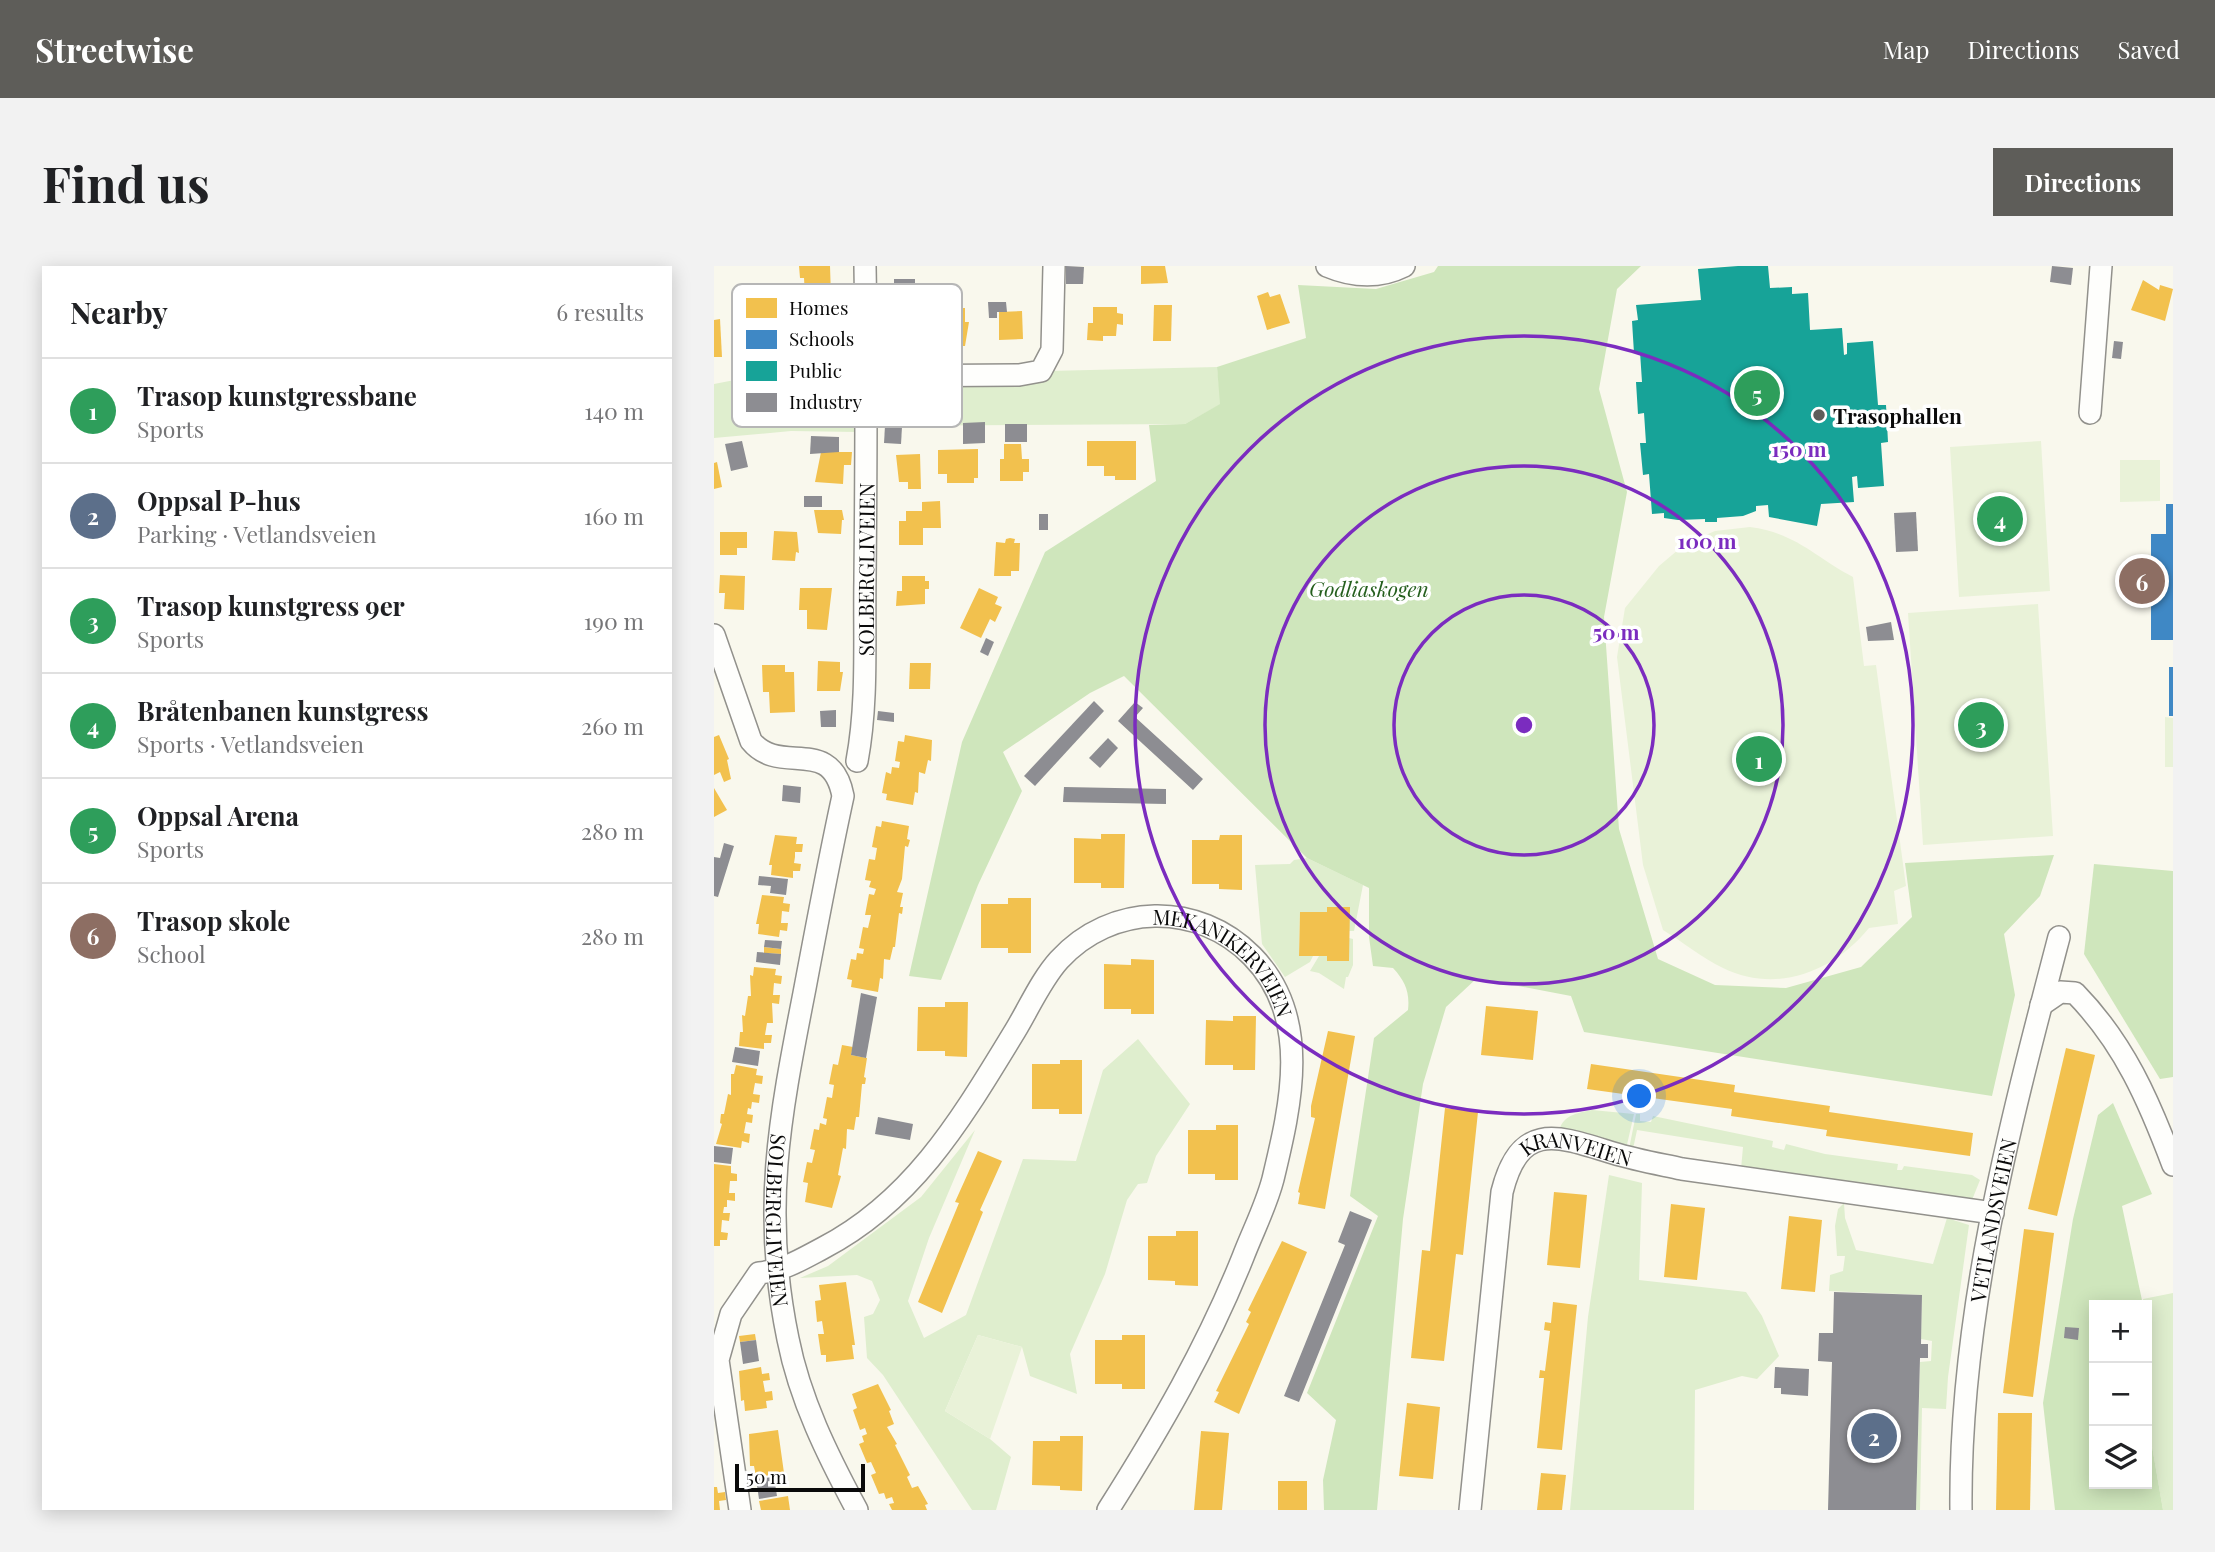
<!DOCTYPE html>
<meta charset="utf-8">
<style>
body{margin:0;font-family:"Playfair Display",serif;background:#f2f2f2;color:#202124}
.controls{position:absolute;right:21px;bottom:21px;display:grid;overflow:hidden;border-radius:0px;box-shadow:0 4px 18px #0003}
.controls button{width:63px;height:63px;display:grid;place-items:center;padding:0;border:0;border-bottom:2px solid #e0e0e0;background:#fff;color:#202124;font:35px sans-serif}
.scale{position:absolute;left:21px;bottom:18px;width:130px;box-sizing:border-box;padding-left:7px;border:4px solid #0a0a0a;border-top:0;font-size:19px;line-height:24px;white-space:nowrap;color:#0a0a0a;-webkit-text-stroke:5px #fff;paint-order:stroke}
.you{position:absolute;left:926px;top:831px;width:24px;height:24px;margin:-18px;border:5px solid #fff;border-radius:50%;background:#1a73e8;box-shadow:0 0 0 10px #1a73e833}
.badge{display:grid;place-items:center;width:46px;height:46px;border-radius:50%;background:#5e5d59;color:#fff;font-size:23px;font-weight:700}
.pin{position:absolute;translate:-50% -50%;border:4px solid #fff;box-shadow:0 2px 7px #0006}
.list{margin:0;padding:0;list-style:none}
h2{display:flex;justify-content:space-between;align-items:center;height:91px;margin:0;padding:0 28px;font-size:30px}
h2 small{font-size:23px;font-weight:400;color:#757577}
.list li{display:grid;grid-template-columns:46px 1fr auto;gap:21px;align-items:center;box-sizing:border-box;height:105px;padding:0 28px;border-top:2px solid #e0e0e0}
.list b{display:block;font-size:26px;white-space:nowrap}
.list p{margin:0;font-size:23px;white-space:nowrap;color:#757577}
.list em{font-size:23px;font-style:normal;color:#757577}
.icon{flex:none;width:38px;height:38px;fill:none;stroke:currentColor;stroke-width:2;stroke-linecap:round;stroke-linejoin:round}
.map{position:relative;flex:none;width:1459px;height:1244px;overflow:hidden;border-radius:0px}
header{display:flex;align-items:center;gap:42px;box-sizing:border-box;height:98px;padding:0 35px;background:#5e5d59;color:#fff}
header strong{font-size:33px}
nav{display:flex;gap:38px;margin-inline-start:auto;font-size:24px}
.intro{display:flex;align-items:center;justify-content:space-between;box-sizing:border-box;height:168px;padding:0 42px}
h1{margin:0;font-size:49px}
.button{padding:18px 32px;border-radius:0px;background:#5e5d59;color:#fff;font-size:24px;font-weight:700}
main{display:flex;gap:42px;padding:0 42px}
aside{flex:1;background:#fff;border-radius:0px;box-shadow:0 4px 18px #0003}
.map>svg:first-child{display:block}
.green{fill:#dfeece}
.forest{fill:#cfe6bc}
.pitch{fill:#e9f2d8}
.homes{fill:#f2c14e}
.schools{fill:#3f88c5}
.public{fill:#17a398}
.industry{fill:#8d8d92}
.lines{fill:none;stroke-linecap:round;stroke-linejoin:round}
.minor-casing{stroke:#92918c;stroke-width:24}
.minor{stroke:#fefefc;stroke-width:21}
.ring{fill:none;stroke:#7b2cbf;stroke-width:3.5}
.poi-dot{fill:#5e5d59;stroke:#fff;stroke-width:2.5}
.labels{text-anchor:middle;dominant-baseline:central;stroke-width:7;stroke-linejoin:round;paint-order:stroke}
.poi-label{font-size:21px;font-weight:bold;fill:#0a0a0a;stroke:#fff;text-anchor:start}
.street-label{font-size:21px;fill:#0a0a0a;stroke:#fff}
.park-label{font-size:21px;font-style:italic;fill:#255f1e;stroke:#fff}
.key{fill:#fff;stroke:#b6b6b6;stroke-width:2}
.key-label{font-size:19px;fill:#0a0a0a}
.centre{fill:#7b2cbf;stroke:#fff;stroke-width:3.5}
.ring-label{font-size:21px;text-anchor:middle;font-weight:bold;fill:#7b2cbf;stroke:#fff;stroke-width:7;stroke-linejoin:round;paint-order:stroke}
</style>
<header>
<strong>Streetwise</strong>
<nav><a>Map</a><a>Directions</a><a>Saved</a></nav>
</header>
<div class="intro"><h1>Find us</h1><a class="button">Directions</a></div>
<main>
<aside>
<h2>Nearby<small>6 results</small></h2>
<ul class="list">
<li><span class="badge" style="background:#2e9e5b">1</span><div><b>Trasop kunstgressbane</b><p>Sports</p></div><em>140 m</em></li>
<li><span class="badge" style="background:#5c6f8a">2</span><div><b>Oppsal P-hus</b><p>Parking · Vetlandsveien</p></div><em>160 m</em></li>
<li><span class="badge" style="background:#2e9e5b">3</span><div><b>Trasop kunstgress 9er</b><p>Sports</p></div><em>190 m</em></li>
<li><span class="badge" style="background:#2e9e5b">4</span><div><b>Bråtenbanen kunstgress</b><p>Sports · Vetlandsveien</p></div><em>260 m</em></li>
<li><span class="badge" style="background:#2e9e5b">5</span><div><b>Oppsal Arena</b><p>Sports</p></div><em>280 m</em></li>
<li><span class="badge" style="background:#8d6e63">6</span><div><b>Trasop skole</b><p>School</p></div><em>280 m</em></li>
</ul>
</aside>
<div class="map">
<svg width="1459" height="1244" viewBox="0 0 1459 1244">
<rect width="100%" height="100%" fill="#f9f8ed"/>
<g class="green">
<path d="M503,101L507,138L471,158L147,160L143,166L77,165L0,172V118L31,112Z"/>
<path d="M593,592L649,619L640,665H635L613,641V646H586L585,690H599L596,696L571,711L548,678L541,599L576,598L580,594Z"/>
<path d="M635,672L639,673V699L634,711H632L630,723L605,707L596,705L605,690H613V695H635Z"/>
<path d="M424,773L476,838L442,890L433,917L424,918L413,934L391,1008L356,1088L363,1128L316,1110L308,1081L264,1069L231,1145L276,1173L297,1191L282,1244H258L169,1109L153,1092L150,1051L159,1048L166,1034L158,1015L143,1009L86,1012L114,1000L207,931L261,864L215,972L194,1035L210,1072L252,1049L309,893L362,895L389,804Z"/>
<path d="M878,844L920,848L912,883L846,862C851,848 865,847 878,844Z"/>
<path d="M922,848H926V855L937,856L939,850L1059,875L1058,881L1070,884L1072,878L1111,888L1184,898L1183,904H1188L1190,900L1258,909L1266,914L1258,934L1027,903L1029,881L923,864L919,883H915Z"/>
<path d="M895,909L928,917L925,1014L1032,1026L1048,1050L1065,1090L1043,1113L1028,1110L981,1124L980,1244H856L874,1051Z"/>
<path d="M1130,937L1131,952L1142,984L1219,998L1233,952L1255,959L1234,1111L1232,1143L1208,1142L1206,1244H1202L1206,1096L1217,1095L1218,1075L1207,1073L1208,1029L1115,1025L1116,1009L1129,1005L1131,990H1123L1121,960L1124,943Z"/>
<path d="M1459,1027V1244H1449L1433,1151V1039H1430L1429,1033Z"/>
</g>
<g class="forest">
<path d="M724,0H927L903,23L885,123L913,226L890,351L905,563L944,693L1001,719L1072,722L1147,701L1198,651L1191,597L1340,589L1326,630L1290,668L1301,729L1278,830L870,766L857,730L763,712L732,741L709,818L689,953L663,1244H610L609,1214L622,1154L593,1127L664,950L636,930L660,772L694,744C696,726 691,715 679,702L659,700L655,671V622L593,592L410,410L376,427L289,486L308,525L264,619L227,714L195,710L248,476L331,286L442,215L435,159L471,158L506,138L503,101L592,72L584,19L662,23L720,6Z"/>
<path d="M1380,598L1459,605V811L1446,813L1370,688Z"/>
<path d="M1399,837L1438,928L1408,940L1429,1039H1380V1218H1433V1151L1449,1244H1341L1329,1137L1359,953L1384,849Z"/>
</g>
<g class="pitch">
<path d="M1327,175L1336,325L1245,331L1236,181Z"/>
<path d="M1406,194H1446V235L1406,236Z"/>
<path d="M1036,261C1082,267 1101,291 1139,311L1150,400L1162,399L1192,620L1180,625L1184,658L1155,662C1119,706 1063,728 1009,702C988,692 969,676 949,664L929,599L903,391L911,342L945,300L971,278L1001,265Z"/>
<path d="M1324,338L1339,570L1209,579L1194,347Z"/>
<path d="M1451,451L1459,452V501H1451Z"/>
<path d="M264,1069L308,1081L276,1173L231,1145Z"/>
</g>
<g class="homes">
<path d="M85,0H116L117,30H91L90,12H86Z"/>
<path d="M427,0H451L454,17L427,18Z"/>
<path d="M1429,14L1445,24L1446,19L1459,23L1451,55L1417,44Z"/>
<path d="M554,26L556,31L566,28L576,57L553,64L543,30Z"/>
<path d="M440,39H458L457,75H439Z"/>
<path d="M379,41H403V47L409,48V59L403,58L402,70H389V75L373,74L374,57H379Z"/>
<path d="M226,42H251V56H255L251,80H225Z"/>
<path d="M308,45L309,73L285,74V46Z"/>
<path d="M6,53L8,91H0V54Z"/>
<path d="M373,175H422V214H401V210H390V200H373Z"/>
<path d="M290,178H307L308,193H315V206H309V215H286V193H290Z"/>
<path d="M264,183V212H260V217H233V208H224V184Z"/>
<path d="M107,186H138L137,199H130L129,218L101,216Z"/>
<path d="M206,188L207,223H194V216H185L182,189Z"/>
<path d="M3,196L8,221L0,223V197Z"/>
<path d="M226,235L227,262H209V279H185V255H192V245H208V236Z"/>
<path d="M100,244H128L130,254H128L127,268L104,267Z"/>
<path d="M60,265L83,266L85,287L82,286L81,295L58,294Z"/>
<path d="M6,266H33V282H23V289H6Z"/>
<path d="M296,272L301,273L300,277H306L305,305H297V310H280L282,276L291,277L292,273Z"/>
<path d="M6,309L31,310L30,344L10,343L11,327H5Z"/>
<path d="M188,310H211V315H215V323H211V338L182,340L183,325H188Z"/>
<path d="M86,322H118L113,364L93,363V344H85Z"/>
<path d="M265,322L284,331L281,338L288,341L281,356L276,353L267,372L246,362Z"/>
<path d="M104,395L126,396V406H129L126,425H103Z"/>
<path d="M196,397H217L216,423H195Z"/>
<path d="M48,399H71V406H80L81,446L56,447L55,426H49Z"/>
<path d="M5,469L15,493L13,494L17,513L10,516L6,506L0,509V471Z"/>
<path d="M191,469L218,474L217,495L214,494L211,508L205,506L204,527L201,526L199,539L172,534L173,528L168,527L172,506L177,508L178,501L185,502L186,496L181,495L184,475L190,476Z"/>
<path d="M0,522L13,544L0,551Z"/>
<path d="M168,555L195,560L193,573L196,574L194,581L191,580L188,613L183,626L189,627L186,641H189L188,648L185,647L181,681H179L176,694L170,693L169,713L166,712L164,726L137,721L138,714L133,713L137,693L142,694L143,687L149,688L150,683L145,682L149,661L154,662L157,649H151L155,628L160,629L162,623L155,621L157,615L151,614L155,593L161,594L163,582L158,581L162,560L167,561Z"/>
<path d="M387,568H411L410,622H387V617H360V572L387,573Z"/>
<path d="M61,569L83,571L82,578H89L88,586H81V591L80,597L87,598L86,605H79V612L57,609L58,599H55Z"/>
<path d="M506,569H528V624L505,623V618H478V574H505Z"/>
<path d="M48,629L70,631L69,637L76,638L75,646L68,645L67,657H74L73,665L66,664L65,671L44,668L45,658H42Z"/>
<path d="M294,632H317V687H294V682H267V638H294Z"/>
<path d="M613,641H636L635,695H613V690H585L586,646H613Z"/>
<path d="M50,681L67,683V688L50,687Z"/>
<path d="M417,693L440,694V748H417V743H390V698L417,699Z"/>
<path d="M40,701L62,703L61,709L68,710L67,718L60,717L59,729H66L65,738L58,737L59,757H53L51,769H58L57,777H50V783L25,780L26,766H29L28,749L31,750L34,730H37L36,709L39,710Z"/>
<path d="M231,736H254L253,791L231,790V785H203L204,741H231Z"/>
<path d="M772,740L824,745L819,794L767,789Z"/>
<path d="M519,750H542L541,804H519V799H491L492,754L519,755Z"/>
<path d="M614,765L641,770L611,943L584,938L586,927L584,926L601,852L597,851V840Z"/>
<path d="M128,779L139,781L137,789L153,792L150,811L152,812L151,818H148L145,851H142L140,864L133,863L132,883L129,882L124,909L127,910L118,942L91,936L94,917L89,916L93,896L98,897L101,884L96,883L100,863L105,864L106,857L112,859L113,853L109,852L113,831L118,832L120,819L115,818L119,798L124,799Z"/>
<path d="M1352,782L1381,789L1343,950L1314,943Z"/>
<path d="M346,794H368V848H345V843H318V798H346Z"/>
<path d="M877,798L1021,819L1020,826L1116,840L1115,846L1259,867L1256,890L1112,870L1113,864L1017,850L1018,843L873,823Z"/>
<path d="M22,799L43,803L42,809L49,810L48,818L41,817L39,828L46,829L45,837L38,836L37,843L34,842L33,848L39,849L38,857L32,856L30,867L36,868L35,877L28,875L27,882L2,878L8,858L6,857L7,848H10L14,828L17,829V808H20Z"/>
<path d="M731,842L764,846L749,989L742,988L730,1095L697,1092L708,984L716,985Z"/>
<path d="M502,859H524V914H501V908H474V864H502Z"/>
<path d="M264,885L288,895L266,944L269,946L228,1047L204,1036L245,937L241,936Z"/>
<path d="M0,898L17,900V907L23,908V915H16L15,927H21V935L13,934V941H10L9,947H16L15,955L8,954L7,966L14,967L13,974H6V980H0Z"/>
<path d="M840,926L873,929L866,1002L833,999Z"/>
<path d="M957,938L991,942L983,1014L950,1011Z"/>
<path d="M1075,950L1108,954L1101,1026L1067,1023Z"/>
<path d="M1310,963L1340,967L1319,1131L1289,1127Z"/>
<path d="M462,965H484V1020L461,1019V1015L434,1014V970H462Z"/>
<path d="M568,975L593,986L525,1148L500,1136L505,1126L502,1125L535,1058L532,1056L537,1046L534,1044Z"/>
<path d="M132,1016L141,1079H138L140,1093L112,1096V1089H107L104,1068H110L108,1055L103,1056L101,1035L107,1034L105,1019Z"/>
<path d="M839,1036L863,1039L848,1184L823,1182L830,1112H825L826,1104L831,1105L836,1065L830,1064L831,1056L837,1057Z"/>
<path d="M41,1068L42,1074L26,1076L25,1070Z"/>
<path d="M408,1069H431V1123H408V1118H381V1074H408Z"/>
<path d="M47,1101L48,1108L55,1107L56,1114L49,1115L51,1126L58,1125L59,1134L52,1135L53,1142L31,1145L30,1134L27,1135L25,1105Z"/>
<path d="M164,1118L177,1144L175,1145L180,1158L173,1161L183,1178L181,1179L196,1209L193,1211L198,1222L204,1220L214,1238L211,1239L213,1244H178L175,1238L180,1237L178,1231L172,1233L170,1227L165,1228L157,1209L162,1207L157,1196L153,1197L145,1178L150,1176L148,1170L153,1168L151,1162L146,1164L139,1144L143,1142L138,1128Z"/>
<path d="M693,1137L726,1141L719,1213L685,1210Z"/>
<path d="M1284,1147H1318L1316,1244H1282Z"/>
<path d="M64,1164L70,1207L42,1211L40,1200H36L35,1168Z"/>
<path d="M487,1165L515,1167L508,1244H480Z"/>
<path d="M346,1170H369L368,1225L346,1224V1220L318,1219L319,1175H346Z"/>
<path d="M827,1207L852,1209L848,1244H823Z"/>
<rect x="564" y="1215" width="29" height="29"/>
<path d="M0,1221H3L4,1227L11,1226L12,1234L5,1235L6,1244H0Z"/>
<path d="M74,1230L76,1244H47L45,1235Z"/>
</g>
<g class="schools">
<path d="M1452,238H1459V374H1437V268H1452Z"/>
<rect x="1455" y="401" width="4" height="49"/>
</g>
<path class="public" d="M1024,0H1054L1056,22L1078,21V28L1094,27L1096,64L1128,62L1130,89L1133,88V77L1159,75L1164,139H1172L1174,176L1167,177L1170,220L1144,222L1143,210L1138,211L1140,236L1107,238L1103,260L1055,251L1054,239L1042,240V245L1029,250L1003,252V256H991V253L964,254L950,252V247L938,248L935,208L929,209L926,177H932L930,147L924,148L922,116H928L926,86L920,87L918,55L924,54L922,39L987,34L984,3Z"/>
<g class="industry">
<path d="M352,0L370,1L369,18H352Z"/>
<path d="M1338,0L1359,2L1357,19L1336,16Z"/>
<rect x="180" y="13" width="21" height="10"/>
<path d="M274,36H292L293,46H283V52H275Z"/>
<path d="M1400,75L1409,76L1407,93L1398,92Z"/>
<path d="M271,156V177L249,178V157Z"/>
<rect x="291" y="158" width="22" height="18"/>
<path d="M171,160L188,161L187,178L170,177Z"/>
<path d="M97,170L125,171V186L96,188Z"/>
<path d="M28,175L34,201L17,205L11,178Z"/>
<rect x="90" y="230" width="18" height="11"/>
<path d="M1202,246L1204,285L1182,286L1180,247Z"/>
<rect x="325" y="248" width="9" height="16"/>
<path d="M1177,356L1180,374L1154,375L1152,361Z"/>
<path d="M272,372L280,376L274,390L266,386Z"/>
<path d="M380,435L390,445L321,520L310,510Z"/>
<path d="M421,436L429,442L421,451L489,513L479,524L404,455Z"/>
<path d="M122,444V461H107L106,445Z"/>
<path d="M164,445L180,447V456L163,454Z"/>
<path d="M394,472L404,482L386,502L375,492Z"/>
<path d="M69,519L87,521L86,537L68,535Z"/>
<path d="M350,521L452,523V538L349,536Z"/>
<path d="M10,577L20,580L4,631L0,630V591L6,592Z"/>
<path d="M45,610L74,613L72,629L56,627L57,620L44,619Z"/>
<path d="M51,674L68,675L67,683L50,681Z"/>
<path d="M43,686L67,688L66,699L42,696Z"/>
<path d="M147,727L163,731L152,792L137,789Z"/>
<path d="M21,781L46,785L44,800L18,796Z"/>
<path d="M164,851L199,858L196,874L161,868Z"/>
<path d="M0,880L19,882L17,898L0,896Z"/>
<path d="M636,945L658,954L585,1136L570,1130L631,979L624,976Z"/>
<path d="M1120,1026L1208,1029L1207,1078H1214V1092H1206L1202,1244H1114L1118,1096L1104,1095L1105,1067H1119Z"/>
<path d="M1351,1061L1365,1062L1364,1074L1350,1072Z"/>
<path d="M42,1074L45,1095L29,1098L26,1076Z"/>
<path d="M1061,1101L1095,1103L1094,1130L1067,1128V1122H1060Z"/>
<path d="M60,1211L63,1230L45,1233L42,1213Z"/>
</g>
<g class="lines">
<defs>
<g id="minor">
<path d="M613,0C639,11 664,13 690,0"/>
<path d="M155,110L305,109L327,105L338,84L340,0"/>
<path d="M1376,147L1387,0"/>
<path id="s1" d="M0,369L37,475C66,511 117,468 129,530C115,594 103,658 91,722C66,850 47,943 74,1073C86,1134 114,1190 143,1244"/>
<path id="s2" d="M143,495C154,436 150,373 151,314C152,209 153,105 151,0"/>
<path d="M1327,739L1346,726L1361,727C1410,777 1435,835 1459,899"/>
<path id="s3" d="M26,1244L4,1094L17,1048L45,1007C69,1005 88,993 109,982C201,934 249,850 301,765C315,742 327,714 345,694C397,637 484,635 538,690C598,751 577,838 559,913C552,940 539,965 529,991C493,1081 446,1162 394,1244"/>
<path id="s4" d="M756,1244L788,926C806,854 844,870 899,887C922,894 945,898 968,903L1279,947"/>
<path id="s5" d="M1247,1244C1245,1049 1296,858 1345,671"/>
</g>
</defs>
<use href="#minor" class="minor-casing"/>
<use href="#minor" class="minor"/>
</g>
<g class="ring">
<circle cx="810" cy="459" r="130"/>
<circle cx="810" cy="459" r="259"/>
<circle cx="810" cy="459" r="389"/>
</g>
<circle class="poi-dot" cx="1105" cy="149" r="7"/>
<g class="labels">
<g class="poi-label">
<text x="1119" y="149">Trasophallen</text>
</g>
<g class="street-label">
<text stroke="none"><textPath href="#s2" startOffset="192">SOLBERGLIVEIEN</textPath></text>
<text stroke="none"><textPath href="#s3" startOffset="892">MEKANIKERVEIEN</textPath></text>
<text stroke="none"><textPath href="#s4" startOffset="424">KRANVEIEN</textPath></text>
<text stroke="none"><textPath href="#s1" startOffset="660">SOLBERGLIVEIEN</textPath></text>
<text stroke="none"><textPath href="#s5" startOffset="292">VETLANDSVEIEN</textPath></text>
</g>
<g class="park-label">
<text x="655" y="322">Godliaskogen</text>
</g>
</g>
<rect x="18" y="18" width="230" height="143" rx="10" class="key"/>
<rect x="32" y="32" width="31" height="20" fill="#f2c14e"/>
<rect x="32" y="64" width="31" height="19" fill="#3f88c5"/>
<rect x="32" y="95" width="31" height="20" fill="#17a398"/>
<rect x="32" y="127" width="31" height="19" fill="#8d8d92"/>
<g class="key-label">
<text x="75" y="49">Homes</text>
<text x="75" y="80">Schools</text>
<text x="75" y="112">Public</text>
<text x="75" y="143">Industry</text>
</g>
<circle cx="810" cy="459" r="10" class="centre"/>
<g class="ring-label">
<text x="1085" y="191">150 m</text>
<text x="993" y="283">100 m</text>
<text x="902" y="374">50 m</text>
</g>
</svg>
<div class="controls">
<button>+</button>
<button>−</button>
<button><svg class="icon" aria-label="layers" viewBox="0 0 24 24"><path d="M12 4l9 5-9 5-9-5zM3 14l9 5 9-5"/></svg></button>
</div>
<div class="scale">50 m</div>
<div class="you"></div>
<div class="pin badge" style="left:1045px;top:493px;background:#2e9e5b">1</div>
<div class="pin badge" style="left:1160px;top:1170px;background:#5c6f8a">2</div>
<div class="pin badge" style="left:1267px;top:459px;background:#2e9e5b">3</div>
<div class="pin badge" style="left:1286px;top:253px;background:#2e9e5b">4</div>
<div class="pin badge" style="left:1043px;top:127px;background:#2e9e5b">5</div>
<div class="pin badge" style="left:1428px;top:315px;background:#8d6e63">6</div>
</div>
</main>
